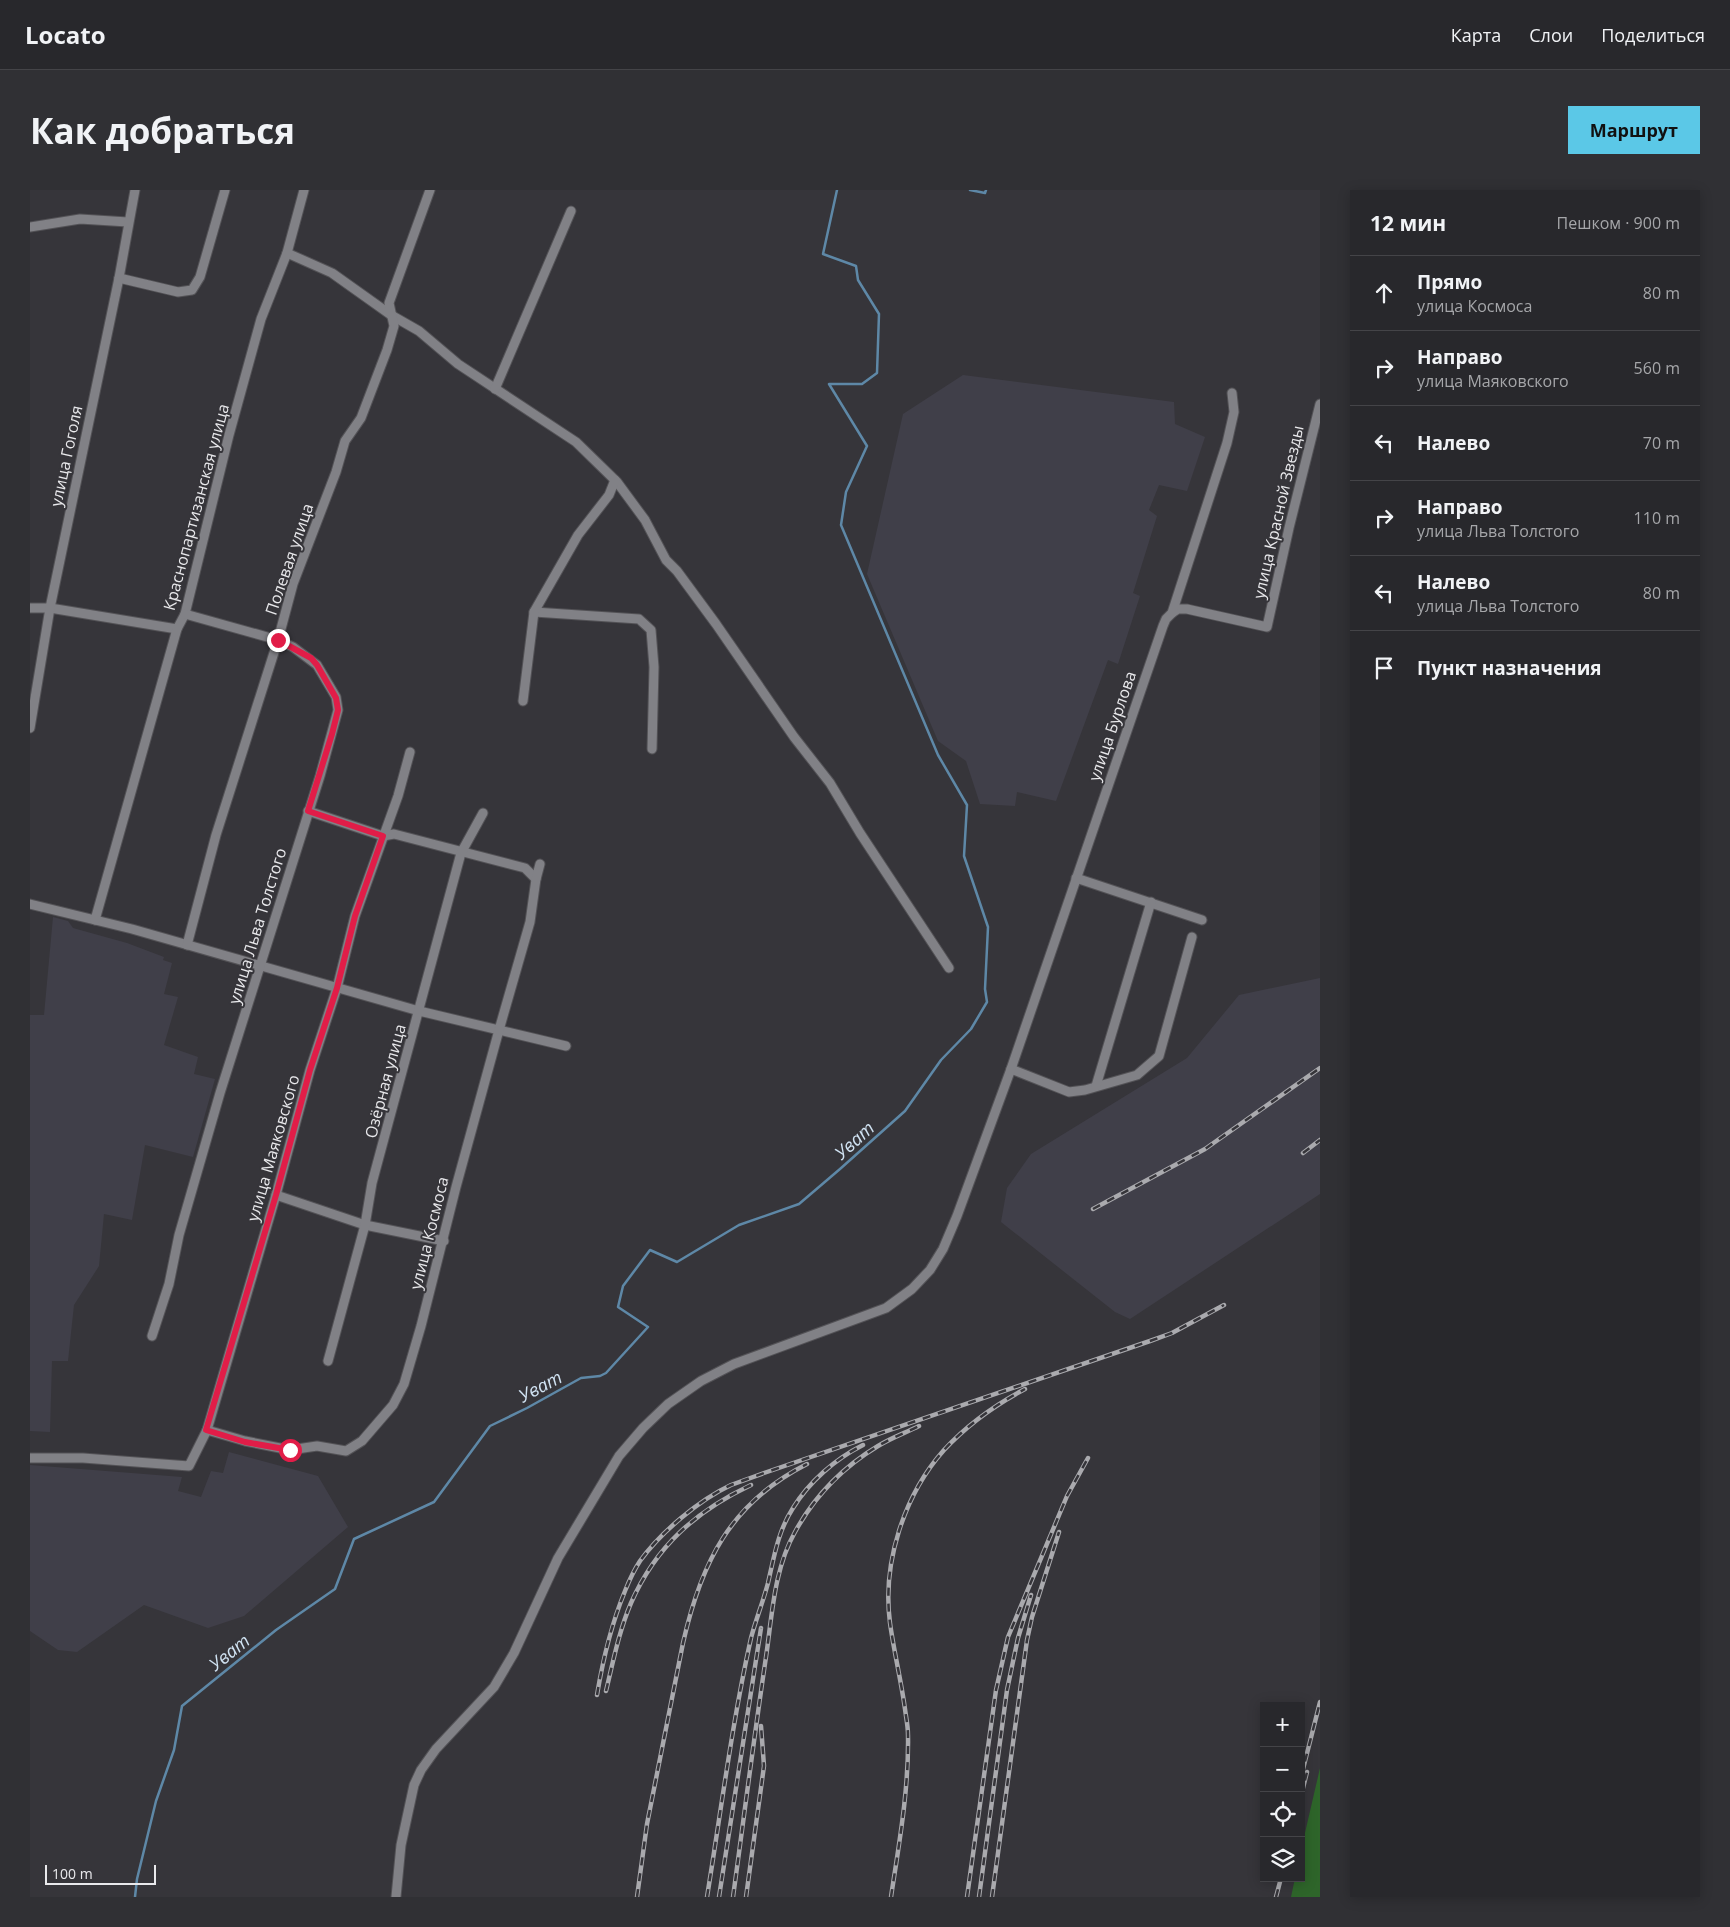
<!DOCTYPE html>
<html lang="ru">
<meta charset="utf-8">
<style>
body{margin:0;font-family:"Open Sans",sans-serif;background:#303034;color:#f1f3f6}
.controls{position:absolute;right:15px;bottom:15px;display:grid;overflow:hidden;border-radius:0px;box-shadow:0 2px 12px #0003}
.controls button{width:45px;height:45px;display:grid;place-items:center;padding:0;border:0;border-bottom:1px solid #444448;background:#28282c;color:#f1f3f6;font:25px sans-serif}
.scale{position:absolute;left:15px;bottom:12px;width:111px;box-sizing:border-box;padding-left:5px;border:2px solid #e9e9ec;border-top:0;font-size:14px;line-height:18px;white-space:nowrap;color:#e9e9ec;-webkit-text-stroke:4px #36353a;paint-order:stroke}
.stop{position:absolute;width:15px;height:15px;margin:-11px;border:4px solid #e11d48;border-radius:50%;background:#fff}
.stop.end{background:#e11d48;border-color:#fff;box-shadow:0 1px 5px #0008}
.list{margin:0;padding:0;list-style:none}
h2{display:flex;justify-content:space-between;align-items:center;height:65px;margin:0;padding:0 20px;font-size:21px}
h2 small{font-size:16px;font-weight:400;color:#a5a6a9}
.list li{display:grid;grid-template-columns:32px 1fr auto;gap:15px;align-items:center;box-sizing:border-box;height:75px;padding:0 20px;border-top:1px solid #444448}
.list b{display:block;font-size:19px;white-space:nowrap}
.list p{margin:0;font-size:16px;white-space:nowrap;color:#a5a6a9}
.list em{font-size:16px;font-style:normal;color:#a5a6a9}
.icon{flex:none;width:28px;height:28px;fill:none;stroke:currentColor;stroke-width:2;stroke-linecap:round;stroke-linejoin:round}
.map{position:relative;flex:none;width:1290px;height:1707px;overflow:hidden;border-radius:0px}
header{display:flex;align-items:center;gap:30px;box-sizing:border-box;height:70px;padding:0 25px;background:#28282c;border-bottom:1px solid #444448}
header strong{font-size:24px}
nav{display:flex;gap:28px;margin-inline-start:auto;font-size:18px}
.intro{display:flex;align-items:center;justify-content:space-between;box-sizing:border-box;height:120px;padding:0 30px}
h1{margin:0;font-size:35px}
.button{padding:12px 22px;border-radius:0px;background:#5bc8e7;color:#111;font-size:18px;font-weight:700}
main{display:flex;gap:30px;padding:0 30px}
aside{flex:1;background:#28282c;border-radius:0px;box-shadow:0 2px 12px #0003}
.map>svg:first-child{display:block}
.built{fill:#403f49}
.green{fill:#2e652a}
.lines{fill:none;stroke-linecap:round;stroke-linejoin:round}
.stream{stroke:#5e88a7;stroke-width:2.5}
.minor-casing{stroke:#535256;stroke-width:11}
.minor{stroke:#818186;stroke-width:9}
.rail-casing{stroke:#aaaaae;stroke-width:4.5}
.rail{stroke:#36353a;stroke-width:2.5;stroke-dasharray:8;stroke-linecap:butt}
.route{stroke:#e11d48;stroke-width:6}
.labels{text-anchor:middle;dominant-baseline:central;stroke-width:4;stroke-linejoin:round;paint-order:stroke}
.street-label{font-size:16px;fill:#e9e9ec;stroke:#36353a}
.water-label{font-size:18px;font-style:italic;fill:#d1e3f3;stroke:#36353a}
</style>
<header>
<strong>Locato</strong>
<nav><a>Карта</a><a>Слои</a><a>Поделиться</a></nav>
</header>
<div class="intro"><h1>Как добраться</h1><a class="button">Маршрут</a></div>
<main>
<div class="map">
<svg width="1290" height="1707" viewBox="0 0 1290 1707">
<rect width="100%" height="100%" fill="#36353a"/>
<g class="built">
<path d="M933,185L1144,212L1145,234L1175,247L1157,301L1129,295L1119,320L1127,326L1103,403L1110,406L1088,474L1078,470L1026,611L987,602L985,616L950,614L936,571L908,551L837,384L873,224Z"/>
<path d="M23,727L38,731L43,738L97,753L134,767L133,770L142,773L134,804L148,807L134,855L168,867L164,884L185,889L163,967L115,955L102,1030L74,1024L69,1076L44,1115L38,1171H22L20,1242L0,1241V825H14Z"/>
<path d="M1290,788V1004L1100,1129L1085,1122L971,1032L977,998L1001,964L1157,868L1209,805Z"/>
<path d="M199,1262L288,1286L318,1337L214,1426L178,1438L114,1415L47,1462L28,1460L0,1441V1275L152,1287L148,1301L171,1307L181,1281L193,1283Z"/>
</g>
<path class="green" d="M1290,1578V1707H1261L1265,1688H1271V1660Z"/>
<g class="lines">
<g class="stream">
<path d="M940,0L955,3L956,0"/>
<path d="M105,1707L107,1689L126,1611L144,1560L152,1516L246,1440L305,1399L324,1349L404,1312L460,1236L497,1218L551,1188L570,1186L576,1183L618,1137L588,1117L593,1096L620,1060L647,1072L709,1035L769,1014L810,979L875,921L911,870L941,839L957,812L955,799L958,737L934,666L937,615L908,565L811,335L816,302L837,256L799,194H832L847,183L849,124L828,90L826,76L793,64L807,0"/>
</g>
<defs>
<g id="minor">
<path d="M0,37L50,29L98,32"/>
<path d="M257,63L302,83L361,125L389,141L428,174L546,252L587,292L615,330L636,370L647,381L686,434L764,547L800,593L830,643L919,778"/>
<path d="M89,88L148,102L162,100L170,87L195,0"/>
<path d="M465,199L541,21"/>
<path d="M0,418H20L147,439"/>
<path d="M504,422L609,429L621,440L624,477L622,559"/>
<path d="M1142,423L1148,419H1157L1237,437L1259,338L1290,214"/>
<path d="M493,511L504,422L548,345L579,305L585,290"/>
<path d="M0,538L20,418L89,88L105,0"/>
<path d="M278,621L353,646L364,644L495,678L506,689"/>
<path d="M1046,688L1172,730"/>
<path d="M0,714L102,739L389,821L536,856"/>
<path d="M65,730L147,439L155,424L199,245L231,129L257,63L274,0"/>
<path d="M157,755L186,645L248,450L263,394L306,282L315,251L331,228L357,160L364,136L359,113L400,0"/>
<path d="M981,879L1039,902L1055,900L1107,885L1129,866L1162,747"/>
<path d="M1066,896L1121,712"/>
<path d="M246,1005L335,1035L414,1051"/>
<path d="M122,1146L139,1094L149,1045L190,903L290,586L308,520L306,507L287,475L263,457L248,450L155,424"/>
<path d="M298,1171L335,1035L342,993L431,663L453,623"/>
<path d="M177,1240L215,1251L260,1260L287,1256L316,1261L332,1251L363,1215L374,1194L391,1136L426,997L469,840L500,732L506,689L510,674"/>
<path d="M0,1268H53L159,1276L177,1240L246,1005L280,880L307,798L325,726L368,606L380,562"/>
<path d="M366,1707L371,1655L384,1595L391,1580L406,1559L464,1497L484,1463L528,1368L589,1266L613,1238L638,1214L671,1191L704,1174L856,1118L882,1099L900,1080L913,1059L927,1026L981,879L1133,436L1136,429L1142,423L1197,253L1204,222L1202,203"/>
</g>
</defs>
<use href="#minor" class="minor-casing"/>
<use href="#minor" class="minor"/>
<defs>
<g id="rail">
<path d="M1273,963L1290,950"/>
<path d="M1063,1019L1175,959L1290,878"/>
<path d="M576,1501C583,1472 589,1441 601,1413C626,1356 666,1321 721,1295"/>
<path d="M567,1505C573,1469 581,1435 595,1401C599,1391 604,1380 610,1371C631,1342 669,1310 701,1295C712,1291 723,1287 734,1283L1120,1151L1142,1143L1194,1115"/>
<path d="M1271,1587L1290,1512"/>
<path d="M1271,1606L1277,1582"/>
<path d="M607,1707L617,1634L653,1453C671,1373 700,1313 777,1274"/>
<path d="M677,1707C691,1621 702,1533 721,1448C726,1429 733,1412 738,1393C744,1367 748,1341 763,1318C779,1292 805,1269 833,1255"/>
<path d="M689,1707L731,1438"/>
<path d="M703,1707C714,1627 724,1547 736,1467C742,1426 744,1379 765,1342C784,1307 813,1277 848,1256C861,1248 875,1243 889,1236"/>
<path d="M716,1707L734,1576L731,1536"/>
<path d="M861,1707C869,1654 879,1599 878,1545C878,1536 876,1527 875,1519C871,1490 864,1462 860,1433C852,1373 874,1305 914,1260C937,1235 965,1215 995,1199"/>
<path d="M937,1707L966,1500L978,1447L1037,1306L1058,1268"/>
<path d="M949,1707L977,1500L988,1448L1001,1405"/>
<path d="M962,1707L997,1450L1002,1427L1029,1342"/>
<path d="M1246,1707L1251,1688"/>
</g>
</defs>
<use href="#rail" class="rail-casing"/>
<use href="#rail" class="rail"/>
</g>
<g class="lines">
<path class="route" d="M248,450L281,468L287,475L306,508L308,520L302,544L278,621L353,646L325,726L307,798L280,880L246,1005L176,1240L215,1252L260,1260"/>
</g>
<g class="labels">
<g class="street-label">
<text transform="translate(36 266) rotate(-78)">улица Гоголя</text>
<text transform="translate(166 317) rotate(-75)">Краснопартизанская улица</text>
<text transform="translate(1248 322) rotate(-77)">улица Красной Звезды</text>
<text transform="translate(259 369) rotate(-71)">Полевая улица</text>
<text transform="translate(1082 536) rotate(-71)">улица Бурлова</text>
<text transform="translate(227 736) rotate(-73)">улица Льва Толстого</text>
<text transform="translate(355 891) rotate(-75)">Озёрная улица</text>
<text transform="translate(243 958) rotate(-74)">улица Маяковского</text>
<text transform="translate(399 1043) rotate(-76)">улица Космоса</text>
</g>
<g class="water-label">
<text transform="translate(824 950) rotate(-42)">Уват</text>
<text transform="translate(510 1196) rotate(-28)">Уват</text>
<text transform="translate(199 1462) rotate(-39)">Уват</text>
</g>
</g>
</svg>
<div class="controls">
<button>+</button>
<button>−</button>
<button><svg class="icon" aria-label="locate" viewBox="0 0 24 24"><circle cx="12" cy="12" r="6"/><path d="M12 2v4M12 18v4M2 12h4M18 12h4"/></svg></button>
<button><svg class="icon" aria-label="layers" viewBox="0 0 24 24"><path d="M12 4l9 5-9 5-9-5zM3 14l9 5 9-5"/></svg></button>
</div>
<div class="scale">100 m</div>
<div class="stop" style="left:260px;top:1260px"></div>
<div class="stop end" style="left:248px;top:450px"></div>
</div>
<aside>
<h2>12 мин<small>Пешком · 900 m</small></h2>
<ul class="list">
<li><svg class="icon" aria-label="ahead" viewBox="0 0 24 24"><path d="M12 20V5M6 11l6-6 6 6"/></svg><div><b>Прямо</b><p>улица Космоса</p></div><em>80 m</em></li>
<li><svg class="icon" aria-label="right" viewBox="0 0 24 24"><path d="M7 20v-9h11M14 6l5 5-5 5"/></svg><div><b>Направо</b><p>улица Маяковского</p></div><em>560 m</em></li>
<li><svg class="icon" aria-label="left" viewBox="0 0 24 24"><path d="M17 20v-9H6M10 6l-5 5 5 5"/></svg><div><b>Налево</b></div><em>70 m</em></li>
<li><svg class="icon" aria-label="right" viewBox="0 0 24 24"><path d="M7 20v-9h11M14 6l5 5-5 5"/></svg><div><b>Направо</b><p>улица Льва Толстого</p></div><em>110 m</em></li>
<li><svg class="icon" aria-label="left" viewBox="0 0 24 24"><path d="M17 20v-9H6M10 6l-5 5 5 5"/></svg><div><b>Налево</b><p>улица Льва Толстого</p></div><em>80 m</em></li>
<li><svg class="icon" aria-label="arrive" viewBox="0 0 24 24"><path d="M6 21V4h12l-3 4 3 4H6"/></svg><div><b>Пункт назначения</b></div></li>
</ul>
</aside>
</main>
